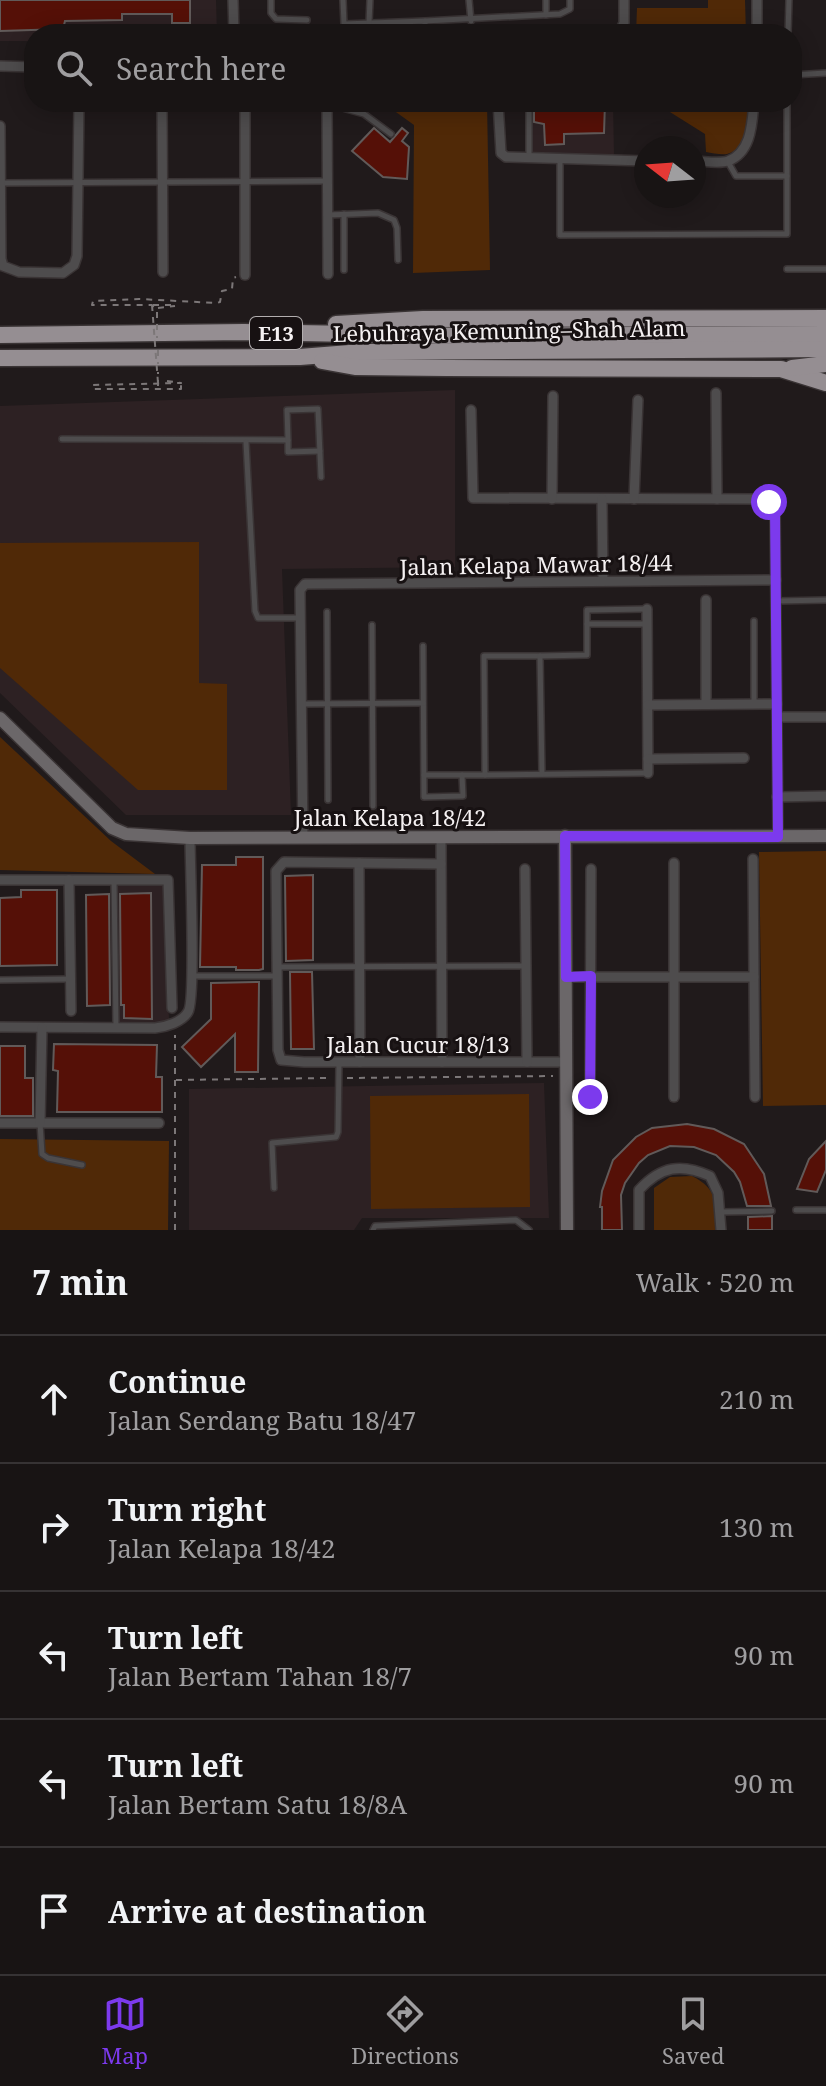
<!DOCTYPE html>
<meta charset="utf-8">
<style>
body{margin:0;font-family:"Noto Serif",serif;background:#211d1d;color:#f1f3f6}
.compass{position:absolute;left:634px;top:136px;width:72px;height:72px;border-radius:50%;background:#181414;box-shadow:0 4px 20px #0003;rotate:287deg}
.stop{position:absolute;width:24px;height:24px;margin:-18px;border:6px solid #7c3aed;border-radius:50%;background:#fff}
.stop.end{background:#7c3aed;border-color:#fff;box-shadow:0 2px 8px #0008}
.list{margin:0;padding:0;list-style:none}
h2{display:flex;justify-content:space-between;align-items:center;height:104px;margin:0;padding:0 32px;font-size:34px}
h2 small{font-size:26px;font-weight:400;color:#9f9ea0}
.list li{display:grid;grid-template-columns:52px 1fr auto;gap:24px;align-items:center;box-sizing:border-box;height:128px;padding:0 32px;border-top:2px solid #363334}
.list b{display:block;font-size:30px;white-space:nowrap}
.list p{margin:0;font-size:26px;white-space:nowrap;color:#9f9ea0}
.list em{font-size:26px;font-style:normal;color:#9f9ea0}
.icon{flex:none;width:44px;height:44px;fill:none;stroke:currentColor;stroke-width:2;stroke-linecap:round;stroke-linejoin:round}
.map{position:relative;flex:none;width:826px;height:1230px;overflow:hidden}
.search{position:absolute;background:#181414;box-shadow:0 4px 20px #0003;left:24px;right:24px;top:24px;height:88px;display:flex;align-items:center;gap:20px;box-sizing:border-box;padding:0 28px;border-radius:32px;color:#9f9ea0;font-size:30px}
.sheet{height:744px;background:#181414}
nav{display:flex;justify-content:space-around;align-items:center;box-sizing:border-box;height:112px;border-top:2px solid #363334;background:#181414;font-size:22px;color:#9f9ea0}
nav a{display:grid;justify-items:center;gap:4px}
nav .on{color:#7c3aed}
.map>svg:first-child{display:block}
.built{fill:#2d2123}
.green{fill:#502907}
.building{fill:#551007;stroke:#615a59;stroke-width:2}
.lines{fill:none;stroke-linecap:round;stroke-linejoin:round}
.lane-casing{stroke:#3a3435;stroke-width:8}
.street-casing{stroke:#3a3435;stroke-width:12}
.secondary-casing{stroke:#3a3435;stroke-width:15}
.highway-casing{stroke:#3a3435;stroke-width:19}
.path{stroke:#7c7778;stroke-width:2;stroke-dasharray:6 6;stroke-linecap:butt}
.lane{stroke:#4e4c4d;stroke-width:5}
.street{stroke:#4e4c4d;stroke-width:9}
.secondary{stroke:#6b6769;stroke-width:12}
.highway{stroke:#958e92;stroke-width:16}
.path-bridge{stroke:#7c7778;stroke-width:2;stroke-dasharray:6 6;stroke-linecap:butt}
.route{stroke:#7c3aed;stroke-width:10}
.labels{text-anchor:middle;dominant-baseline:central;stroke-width:6;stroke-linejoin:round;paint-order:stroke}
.shield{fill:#171112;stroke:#b2aeaf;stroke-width:2}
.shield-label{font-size:20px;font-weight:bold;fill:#f5f1f2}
.street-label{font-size:22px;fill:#f5f1f2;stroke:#171112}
</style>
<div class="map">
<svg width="826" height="1230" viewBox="0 0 826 1230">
<rect width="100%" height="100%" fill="#201a1b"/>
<g class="built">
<path d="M0,0H216L217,34H34V41H0Z"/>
<path d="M531,102H613L614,156H531Z"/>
<path d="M455,390V567L282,569L291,815H126L0,693V406Z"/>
<path d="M164,884L169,1020L158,1024L118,1025L116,885Z"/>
<path d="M544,1083L549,1218H362L354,1230H189V1089Z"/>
</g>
<g class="green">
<path d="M708,0H745L746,34H636L637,8H708Z"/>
<path d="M382,102H487L490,270L413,273L414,125Z"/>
<path d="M654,102H748C749,119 748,149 727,154C721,155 712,153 706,152L705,134Z"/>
<path d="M199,542V683L227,684V790H138L0,668V543Z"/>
<path d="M0,737L111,841L155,874L0,870Z"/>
<path d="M826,851V1105L763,1106L759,852Z"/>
<path d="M529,1094L530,1207L371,1209L370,1096Z"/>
<path d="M0,1139L169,1141L168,1230H0Z"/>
<path d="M692,1176C719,1190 715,1203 715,1230H654V1188L670,1177Z"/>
</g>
<g class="building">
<path d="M0,0H190V23H172V14H122V20L65,21L63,29L0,31Z"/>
<path d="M547,102H605L604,133L564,134V144L545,145L544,124L534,122V110L547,108Z"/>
<path d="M374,128L390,142L402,128L408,133L402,141L409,147L407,179L383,177L352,151Z"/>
<path d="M236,857H263V969L259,970H236V967H200L202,865H236Z"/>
<path d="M313,875V960L286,961L285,876Z"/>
<path d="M21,890H57V965L0,966V898L21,897Z"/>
<path d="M151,893L152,1019L124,1018V1005H121L120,894Z"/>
<path d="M109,894L110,1005L87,1006L86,895Z"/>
<path d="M290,972H312L314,1049H291Z"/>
<path d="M259,982L258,1072H235V1034L201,1067L182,1047L211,1019V983Z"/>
<path d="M54,1044L157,1045L156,1077H162V1112H57L58,1071L53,1070Z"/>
<path d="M0,1046H25V1078H33V1116H0Z"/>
<path d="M687,1124L714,1129L744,1144L764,1174L771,1206H747L740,1182L734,1172L716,1155L694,1147L670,1146L648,1155L639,1163L625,1183L621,1195L622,1230H602V1207H600L602,1191L613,1160L636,1137L652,1128Z"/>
<path d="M826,1141V1170L817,1192L797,1189L809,1159Z"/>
<path d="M772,1216V1230H748V1217Z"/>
</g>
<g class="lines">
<defs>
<g id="lane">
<path d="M271,0V13L276,19L307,20"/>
<path d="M343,0L344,24L425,21V34"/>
<path d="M469,0L471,21"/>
<path d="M546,15V0"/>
<path d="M425,21L560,14L570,9V0"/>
<path d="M369,23L370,0"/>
<path d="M758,33L788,34L789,0"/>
<path d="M792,75L826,73"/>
<path d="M529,102V158"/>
<path d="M328,104L364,114L391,134"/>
<path d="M560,160V235L787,234V102"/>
<path d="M728,162L736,176H787"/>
<path d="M2,183L327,181"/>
<path d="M344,214V270"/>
<path d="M328,215L378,213L394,220L397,228L398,260"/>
<path d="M787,269H826"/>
<path d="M62,439L288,440V452L320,451"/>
<path d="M288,440L287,410L318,409L321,477"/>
<path d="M246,442L255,611L258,618H301"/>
<path d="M777,601L826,600"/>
<path d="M327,612L328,800"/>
<path d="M754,621V703"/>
<path d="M587,624H646"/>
<path d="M372,625L373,806"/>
<path d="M423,646L424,797L463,796L462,775"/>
<path d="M540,656H484L485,775L647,773"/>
<path d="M302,704L423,703"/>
<path d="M542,774L540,656L587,655V610L646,609"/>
<path d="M424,775H485"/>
<path d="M114,881L116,1027"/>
<path d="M278,967L526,966"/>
<path d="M192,976H277"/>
<path d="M0,980L70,979"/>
<path d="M40,1123L42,1154L48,1158L82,1165"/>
<path d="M274,1188L272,1143L336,1137L338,1132L339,1063"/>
<path d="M796,1210H826"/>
<path d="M721,1212L772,1211"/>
<path d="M373,1230L375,1226L516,1220L529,1230"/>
</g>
<g id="street">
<path d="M233,0L234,34"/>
<path d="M757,0V34"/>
<path d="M618,34L624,23V0"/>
<path d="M0,66L34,67"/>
<path d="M162,102L163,272"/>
<path d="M327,102L328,274"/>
<path d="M498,102L501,153L506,157L646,161"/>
<path d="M0,126L1,259L3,266L19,272L63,273L74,265L77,256L79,102"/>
<path d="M694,161C704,161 719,164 728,161C752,152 752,122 754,102"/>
<path d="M245,275V102"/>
<path d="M716,393L717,499"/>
<path d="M471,410L473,498L760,499L769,502L775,509L778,837"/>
<path d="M552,499L553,396"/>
<path d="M602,499L603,581"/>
<path d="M634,499L638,400"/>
<path d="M706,600V704"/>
<path d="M647,609L648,773"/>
<path d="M648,705L777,704"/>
<path d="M777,717H826"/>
<path d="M648,759L744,758"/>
<path d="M777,797L826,796"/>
<path d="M441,837L442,1062"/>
<path d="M303,838L300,590L305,584L776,580"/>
<path d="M753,859L755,1097"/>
<path d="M359,863L360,1062"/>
<path d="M441,864L284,862L276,871L278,1050L281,1060L304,1062H566"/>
<path d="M525,869L527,1062"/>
<path d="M0,880H168L172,1008"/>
<path d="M69,880L71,1011"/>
<path d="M566,977H754"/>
<path d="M0,1027L155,1028C166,1027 182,1022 188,1012C196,1000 190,862 190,838"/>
<path d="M590,1097L591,869"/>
<path d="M674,1097V863"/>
<path d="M0,1123H159"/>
<path d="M40,1123L42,1028"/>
<path d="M639,1230V1190C661,1166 681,1163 710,1176L718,1193L721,1230"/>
</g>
<g id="secondary">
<path d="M0,718L112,828L126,834L190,838L826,836"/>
<path d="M565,836L567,1230"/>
</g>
<g id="highway">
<path d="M336,324L423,319L826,318"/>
<path d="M0,335L244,332L469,336L826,334"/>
<path d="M0,358L300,357L362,352L826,349"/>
<path d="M322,361L355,367L446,368L781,369L826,383"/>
<path d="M792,368L826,364"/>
</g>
</defs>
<use href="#lane" class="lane-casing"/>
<use href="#street" class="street-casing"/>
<use href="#secondary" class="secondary-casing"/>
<use href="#highway" class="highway-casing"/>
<g class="path">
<path d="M153,305H176"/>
<path d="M158,308L175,306"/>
<path d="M157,318V312L152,305H92L93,301L139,299L217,303L220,302L222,291L232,289L233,278L236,277"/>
<path d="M167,381L181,383L93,385V389H181V383"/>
<path d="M158,386V372"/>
<path d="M347,1078L553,1076"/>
<path d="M176,1080L329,1078"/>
<path d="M175,1230V1035"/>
</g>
<use href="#lane" class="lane"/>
<use href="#street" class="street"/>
<use href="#secondary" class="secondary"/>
<use href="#highway" class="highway"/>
<g class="path-bridge">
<path d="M152,305L158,383"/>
<path d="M157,324V338"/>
<path d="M158,350V364"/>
</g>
</g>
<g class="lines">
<path class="route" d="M590,1097L591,976L566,977L565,836L778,837L775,509L769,502"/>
</g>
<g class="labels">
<rect class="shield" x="250" y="317" width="52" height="32" rx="6"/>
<g class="shield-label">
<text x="276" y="333">E13</text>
</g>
<g class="street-label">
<text transform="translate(509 330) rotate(-1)">Lebuhraya Kemuning–Shah Alam</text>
<text transform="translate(536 564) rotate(-1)">Jalan Kelapa Mawar 18/44</text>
<text x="390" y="817">Jalan Kelapa 18/42</text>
<text x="418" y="1044">Jalan Cucur 18/13</text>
</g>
</g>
</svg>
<svg class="compass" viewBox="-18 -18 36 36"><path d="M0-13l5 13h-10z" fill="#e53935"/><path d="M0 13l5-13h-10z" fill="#9f9ea0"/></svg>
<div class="stop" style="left:769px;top:502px"></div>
<div class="stop end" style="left:590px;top:1097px"></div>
<div class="search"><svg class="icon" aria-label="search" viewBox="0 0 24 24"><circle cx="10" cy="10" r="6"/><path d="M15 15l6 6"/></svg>Search here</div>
</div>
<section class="sheet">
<h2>7 min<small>Walk · 520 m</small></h2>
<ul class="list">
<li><svg class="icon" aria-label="ahead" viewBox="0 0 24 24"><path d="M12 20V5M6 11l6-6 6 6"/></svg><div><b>Continue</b><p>Jalan Serdang Batu 18/47</p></div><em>210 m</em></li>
<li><svg class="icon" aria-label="right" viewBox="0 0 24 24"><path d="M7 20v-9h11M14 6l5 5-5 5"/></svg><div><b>Turn right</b><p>Jalan Kelapa 18/42</p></div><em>130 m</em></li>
<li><svg class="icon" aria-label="left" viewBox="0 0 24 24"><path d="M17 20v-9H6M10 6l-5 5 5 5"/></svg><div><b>Turn left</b><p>Jalan Bertam Tahan 18/7</p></div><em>90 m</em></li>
<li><svg class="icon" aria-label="left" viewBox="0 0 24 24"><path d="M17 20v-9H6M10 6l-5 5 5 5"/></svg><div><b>Turn left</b><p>Jalan Bertam Satu 18/8A</p></div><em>90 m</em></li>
<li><svg class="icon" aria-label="arrive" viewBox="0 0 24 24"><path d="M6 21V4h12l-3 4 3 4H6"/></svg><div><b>Arrive at destination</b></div></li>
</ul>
</section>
<nav>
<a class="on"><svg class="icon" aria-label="map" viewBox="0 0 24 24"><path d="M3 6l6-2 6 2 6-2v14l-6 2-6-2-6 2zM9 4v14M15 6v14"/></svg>Map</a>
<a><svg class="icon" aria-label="directions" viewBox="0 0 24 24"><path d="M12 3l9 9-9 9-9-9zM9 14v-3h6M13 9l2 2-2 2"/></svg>Directions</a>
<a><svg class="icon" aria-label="saved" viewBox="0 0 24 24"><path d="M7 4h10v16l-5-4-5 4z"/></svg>Saved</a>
</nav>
